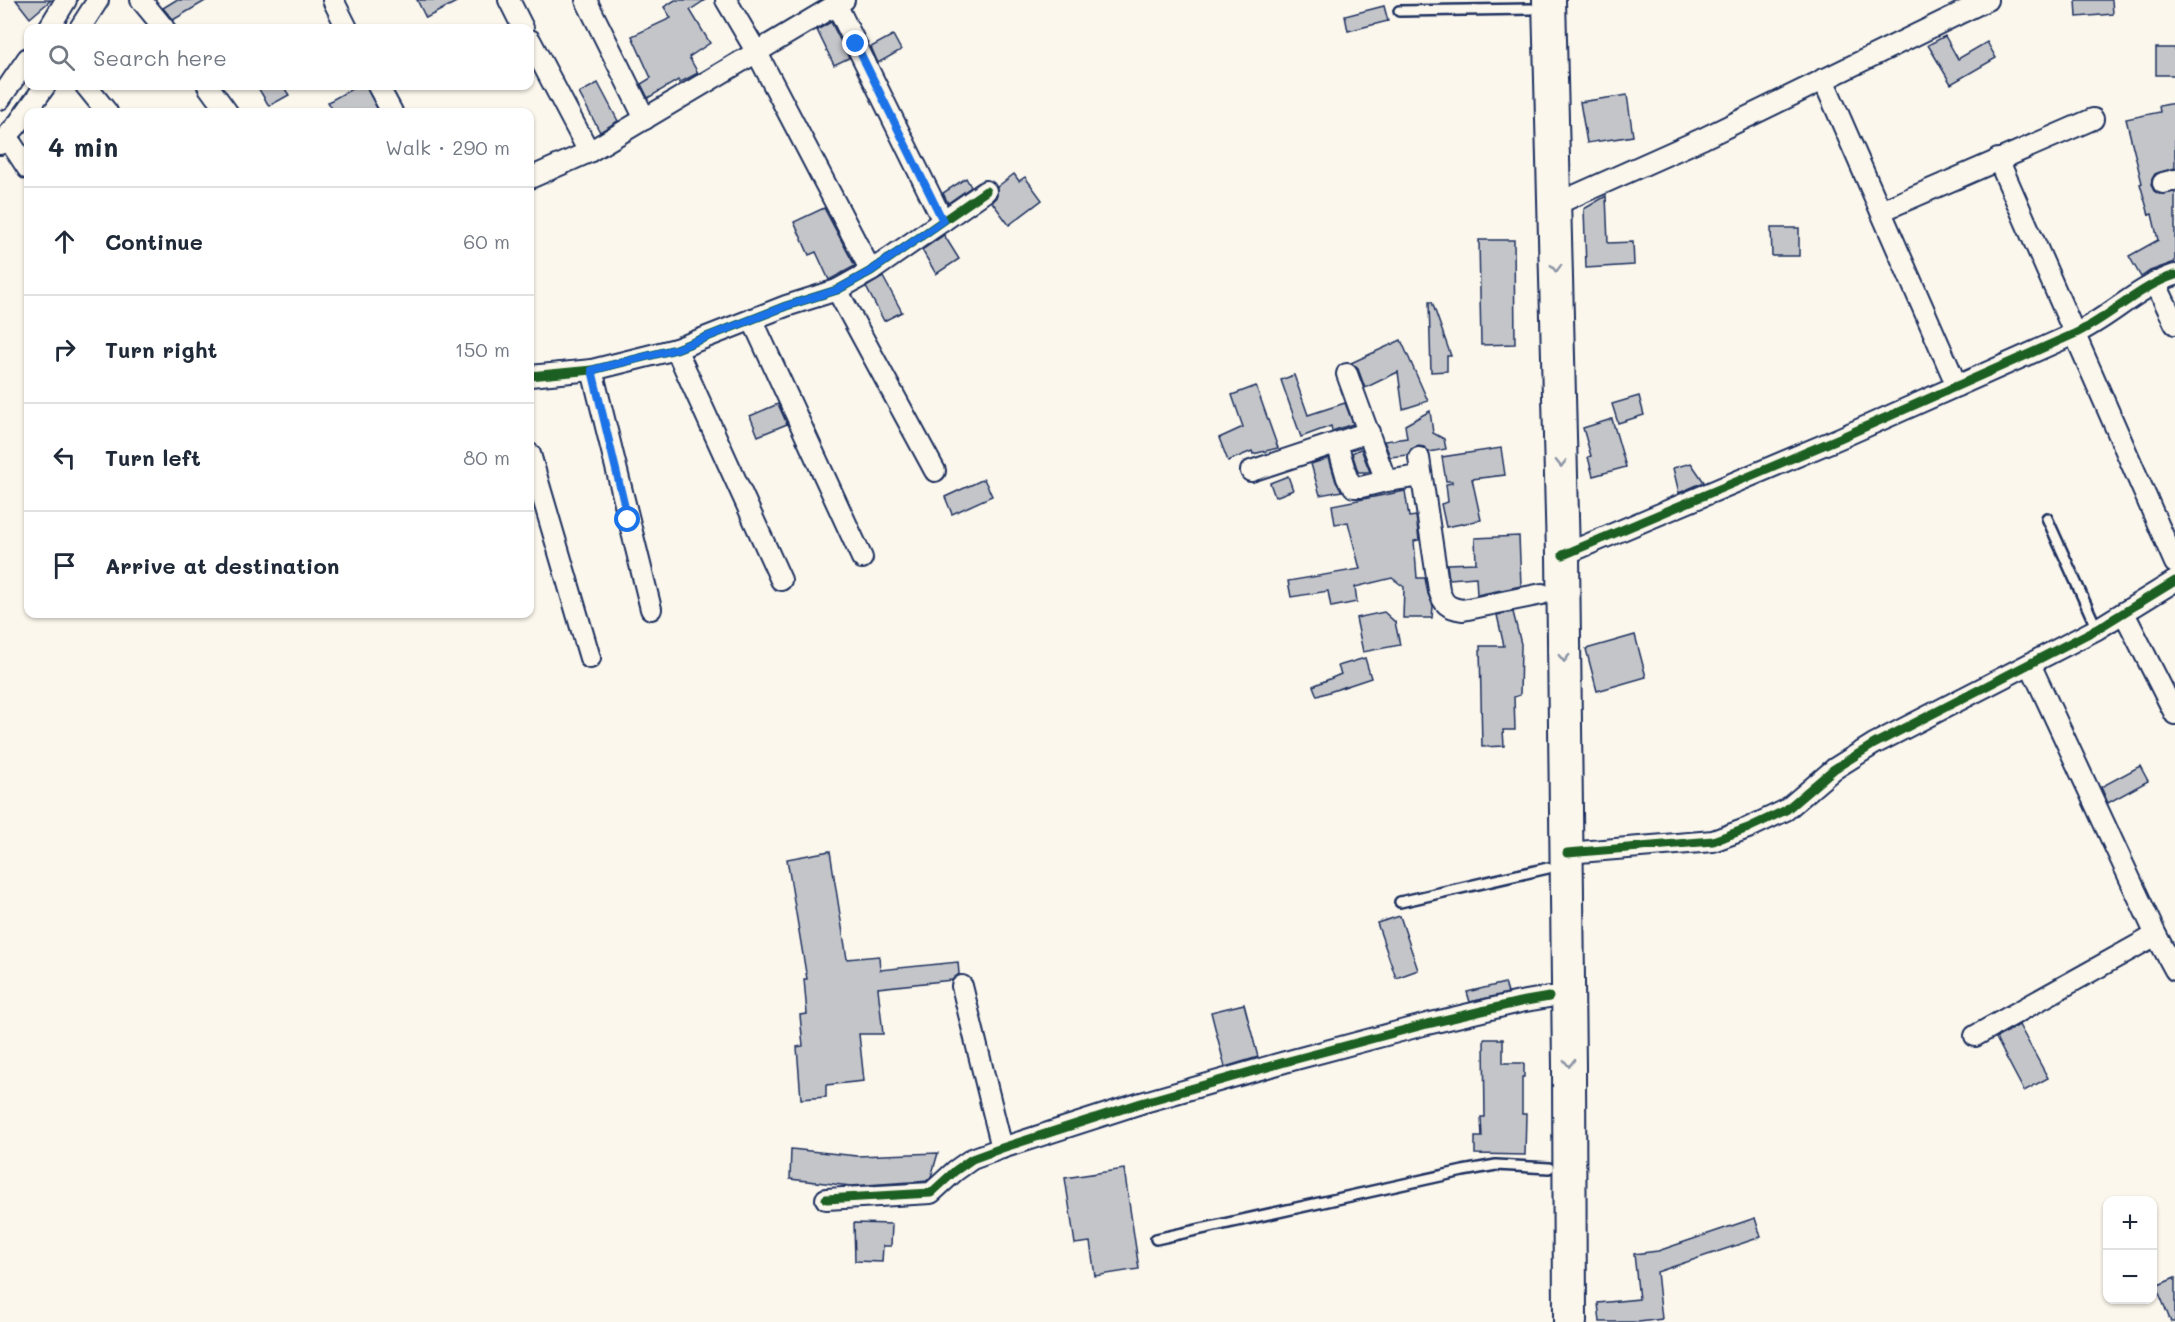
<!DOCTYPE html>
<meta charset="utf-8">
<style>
body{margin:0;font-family:Mali,sans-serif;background:#f2f2f3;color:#1f2937}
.controls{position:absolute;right:18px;bottom:18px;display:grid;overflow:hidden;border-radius:12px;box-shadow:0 2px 4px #0004}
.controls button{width:54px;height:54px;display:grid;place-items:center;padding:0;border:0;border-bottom:2px solid #e0e1e3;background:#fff;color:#1f2937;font:30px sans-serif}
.stop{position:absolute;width:18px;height:18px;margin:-14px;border:4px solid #1a73e8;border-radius:50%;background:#fff}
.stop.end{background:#1a73e8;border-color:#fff;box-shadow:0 2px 6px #0008}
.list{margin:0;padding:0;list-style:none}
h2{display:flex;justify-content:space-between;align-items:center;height:78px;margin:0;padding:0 24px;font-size:26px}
h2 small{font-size:20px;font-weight:400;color:#747a83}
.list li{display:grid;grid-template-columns:39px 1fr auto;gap:18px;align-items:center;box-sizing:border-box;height:108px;padding:0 24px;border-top:2px solid #e0e1e3}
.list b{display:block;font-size:22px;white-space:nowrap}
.list em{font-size:20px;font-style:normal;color:#747a83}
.icon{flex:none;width:33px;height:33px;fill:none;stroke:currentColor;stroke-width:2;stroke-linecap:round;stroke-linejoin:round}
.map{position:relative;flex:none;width:2175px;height:1322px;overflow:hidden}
.search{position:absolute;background:#fff;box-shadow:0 2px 4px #0004;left:24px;top:24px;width:510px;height:66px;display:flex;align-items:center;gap:15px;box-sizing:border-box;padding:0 21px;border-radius:12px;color:#747a83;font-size:22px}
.panel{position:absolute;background:#fff;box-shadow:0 2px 4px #0004;left:24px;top:108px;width:510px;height:510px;border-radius:12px}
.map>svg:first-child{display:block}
.building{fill:#c3c5c9;stroke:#1b2f5e;stroke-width:1.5}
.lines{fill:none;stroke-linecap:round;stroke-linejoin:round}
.service-casing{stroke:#1b2f5e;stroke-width:14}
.minor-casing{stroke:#1b2f5e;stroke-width:24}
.trunk-casing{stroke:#1b2f5e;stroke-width:36}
.service{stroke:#fbf7ec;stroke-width:9}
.minor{stroke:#fbf7ec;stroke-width:20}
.trunk{stroke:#fbf7ec;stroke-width:32}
.cycleway-casing{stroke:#fbf7ec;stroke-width:13}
.cycleway{stroke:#1b5e20;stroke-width:9}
.oneway{stroke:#8b93a5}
.route{stroke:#1a73e8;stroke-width:8}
</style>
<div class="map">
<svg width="2175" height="1322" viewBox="0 0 2175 1322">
<rect width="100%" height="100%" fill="#fbf7ec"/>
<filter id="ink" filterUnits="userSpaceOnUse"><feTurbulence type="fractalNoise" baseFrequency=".0167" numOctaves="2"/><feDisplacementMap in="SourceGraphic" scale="12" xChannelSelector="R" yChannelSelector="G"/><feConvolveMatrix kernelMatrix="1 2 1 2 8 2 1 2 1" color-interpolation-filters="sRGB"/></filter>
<g filter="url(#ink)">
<g class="building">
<path d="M16,0H51L30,18Z"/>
<path d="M176,0H207L173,20L163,8Z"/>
<path d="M417,0H460L426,18Z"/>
<path d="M675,0H705L690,10L710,43L689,57L698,73L679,83L678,80L648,98L641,84L651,78L632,36L671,18L664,7Z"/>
<path d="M2076,0H2112L2113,14L2077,17Z"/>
<path d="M1384,6L1388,21L1348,31L1345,16Z"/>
<path d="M831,22L849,58L834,65L817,30Z"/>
<path d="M893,35L901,50L878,63L871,47Z"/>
<path d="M1945,36L1958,59L1987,42L1996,58L1951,84L1928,45Z"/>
<rect x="2156" y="48" width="19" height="27"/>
<path d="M598,83L618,121L600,132L579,93Z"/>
<path d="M257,86H283L289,95L269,106Z"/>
<path d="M357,86H366L379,112H334L328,102Z"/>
<path d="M1627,95L1633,136L1587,143L1580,102Z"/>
<path d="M2175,103V168L2155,174L2152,179L2151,185L2154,191L2159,194L2175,192V262L2150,271L2141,277L2129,256L2158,240L2152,214L2149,215L2140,184L2142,183L2126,119L2160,112L2159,106Z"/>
<path d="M1014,174L1019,181L1025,177L1042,200L1009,225L992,202L997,196V187Z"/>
<path d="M966,178L971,187L948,203L943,193Z"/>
<path d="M1606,196L1608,243L1633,242L1634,265L1586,268L1584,209Z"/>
<path d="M824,208L855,266L829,280L816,252L809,255L794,222Z"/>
<path d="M1771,228H1799V256H1772Z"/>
<path d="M944,235L959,259L936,274L922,250Z"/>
<path d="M1479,240H1514L1515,344L1481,345Z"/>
<path d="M883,277L902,312L884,321L866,287Z"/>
<path d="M1429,302H1432L1451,356H1447V371L1431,372Z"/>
<path d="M1401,340L1428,401L1403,409L1398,372L1365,388L1358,369L1351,363Z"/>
<path d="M1294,375L1308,415L1345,403L1353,424L1332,431L1331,426L1301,437L1281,380Z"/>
<path d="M1256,386L1278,448L1253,454L1252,451L1228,461L1219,438L1243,427L1232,395Z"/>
<path d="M1639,396L1644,415L1618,423L1612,404Z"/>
<path d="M778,404L787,424L758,436L750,416Z"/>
<path d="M1430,411L1433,433L1444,439L1446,449L1429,452L1424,447L1418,446L1411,449L1408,455L1390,457L1384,441L1407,438L1405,425Z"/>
<path d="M1612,419L1626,467L1593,476L1588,457L1591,456L1583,428Z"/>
<path d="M1501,448L1505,475L1472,479L1481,520L1446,527L1441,504L1448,502L1446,484L1452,483V481H1446L1442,457Z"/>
<path d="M1360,449H1361L1370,472H1358L1352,453Z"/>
<path d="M1329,458L1336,482L1342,491L1320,495L1311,464Z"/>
<path d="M1691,463L1704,482L1679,493L1673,468Z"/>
<path d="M1288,476L1293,490L1275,497L1270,483Z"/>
<path d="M984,479L992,496L952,514L945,497Z"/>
<path d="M1405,491L1409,517L1416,516L1419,540L1414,541L1417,578H1425L1428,594L1433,606L1432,618H1403L1404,587L1392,578L1355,587L1357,602L1331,607L1328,591L1291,597L1288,581L1360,569L1348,522L1335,524L1332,505Z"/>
<path d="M1519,536L1521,586L1477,595L1476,577L1449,579L1447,564L1476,563L1475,538Z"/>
<path d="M1384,612L1395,622L1400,645L1363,652L1356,618Z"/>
<path d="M1513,612L1521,644L1520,695L1514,697L1515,730H1503L1504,746L1482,747L1480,646H1504L1497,615Z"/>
<path d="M1635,635L1646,677L1597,691L1586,649Z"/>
<path d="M1365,658L1371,678L1317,696L1313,686L1341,674L1338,666Z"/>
<path d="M2140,766L2148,781L2108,803L2101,787Z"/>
<path d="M830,851L847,959L879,956L880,970L958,962L959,974L952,980L878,988L883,1034H859L864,1081L826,1085V1097L801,1099L797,1047L803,1046L800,1015L807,1014L804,979H807L787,859Z"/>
<path d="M1400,916L1418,970L1396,978L1377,923Z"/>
<path d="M1505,983L1508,993L1470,1002L1467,992Z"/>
<path d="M1244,1004L1258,1057L1225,1067L1211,1012Z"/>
<path d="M2019,1025L2048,1078L2024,1091L1996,1038Z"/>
<path d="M1484,1039H1503V1063H1524V1077H1522V1114H1526L1525,1155L1475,1154V1137H1482L1481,1117H1485Z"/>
<path d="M791,1149L857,1156L938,1153L931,1177L926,1181L851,1186L790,1179Z"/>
<path d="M1124,1169L1139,1269L1095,1276L1090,1242L1075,1244L1065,1178Z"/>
<path d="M1755,1218L1761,1237L1657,1272L1662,1319L1639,1322H1600L1598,1303L1639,1299L1634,1254L1658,1251Z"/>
<path d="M854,1223L892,1224L891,1246H883L882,1262L855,1261Z"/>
<path d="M2175,1278V1322H2171L2156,1286Z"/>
</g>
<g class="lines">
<defs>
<g id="service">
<path d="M1399,11L1531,9"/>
<path d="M2047,518L2097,629"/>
<path d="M1400,902L1548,868"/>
<path d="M1156,1239L1463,1171L1496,1165L1549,1168"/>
</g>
<g id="minor">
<path d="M141,0L164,28"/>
<path d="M333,0L347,28"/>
<path d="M509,0L523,28"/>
<path d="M586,0L645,119"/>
<path d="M726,0L756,51L871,271"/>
<path d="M836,4L943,221"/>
<path d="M49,28L66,0"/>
<path d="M80,28L98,0"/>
<path d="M530,40L589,152"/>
<path d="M1823,79L1957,386"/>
<path d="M86,86L107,112"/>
<path d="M208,86L227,112"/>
<path d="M378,86L392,112"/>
<path d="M0,99L28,58"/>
<path d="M7,137L28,169"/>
<path d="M0,144L17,125L45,86"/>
<path d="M1998,159L2175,563"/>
<path d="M530,178L589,152L844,0"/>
<path d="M2163,183L2175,180"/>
<path d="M1554,205L1704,138L1987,0"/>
<path d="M1881,211L2093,119"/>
<path d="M2155,282L2175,324"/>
<path d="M837,290L935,471"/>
<path d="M752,319L862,558"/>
<path d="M676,349L781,580"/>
<path d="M592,370L651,609"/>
<path d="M1347,374L1386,481"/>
<path d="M530,376L592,370L676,349L786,306L837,290L871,271L986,191"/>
<path d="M1337,443L1347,478L1354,487H1361L1386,481L1421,476"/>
<path d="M530,454L590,658"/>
<path d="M1419,458L1439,590C1443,604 1448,608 1463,610L1542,594"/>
<path d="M1251,471L1369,432"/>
<path d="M1563,555L1840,438L2074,334C2111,317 2136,288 2175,275"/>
<path d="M2124,613L2175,714"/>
<path d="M2030,664L2156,935L2175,970"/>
<path d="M1567,853L1713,841L1748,828L1786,810L1834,769L1874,744L2097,629L2175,581"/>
<path d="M962,986L1002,1148"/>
<path d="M1975,1036L2156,935"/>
<path d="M826,1199L931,1193L955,1171L972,1159L1002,1148L1141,1103L1285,1062L1427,1024L1520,1002L1549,997"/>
</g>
<path id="trunk" d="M1549,0L1563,555L1569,1067L1570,1322"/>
</defs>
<use href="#service" class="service-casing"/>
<use href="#minor" class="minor-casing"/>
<use href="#trunk" class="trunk-casing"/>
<use href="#service" class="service"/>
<use href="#minor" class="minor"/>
<use href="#trunk" class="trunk"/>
<defs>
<g id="cycleway">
<path d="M530,376L592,370L676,349L786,306L837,290L871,271L986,191"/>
<path d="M1563,555L1840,438L2074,334C2111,317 2136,288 2175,275"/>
<path d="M1567,853L1713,841L1748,828L1786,810L1834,769L1874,744L2097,629L2175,581"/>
<path d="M826,1199L931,1193L955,1171L972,1159L1002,1148L1141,1103L1285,1062L1427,1024L1520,1002L1549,997"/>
</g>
</defs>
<use href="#cycleway" class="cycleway-casing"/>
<use href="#cycleway" class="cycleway"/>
</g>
<defs><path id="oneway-chevron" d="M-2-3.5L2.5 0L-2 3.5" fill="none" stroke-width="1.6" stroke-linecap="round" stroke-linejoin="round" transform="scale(1.5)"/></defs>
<g class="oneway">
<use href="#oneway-chevron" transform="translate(1556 268) rotate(89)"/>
<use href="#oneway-chevron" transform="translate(1561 463) rotate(89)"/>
<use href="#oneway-chevron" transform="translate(1564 658) rotate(89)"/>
<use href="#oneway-chevron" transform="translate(1569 1063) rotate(89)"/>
</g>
</g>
<g class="lines" filter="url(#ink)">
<path class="route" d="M628,520L592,370L676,349L786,306L837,290L871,271L943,221L856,44"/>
</g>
</svg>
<div class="controls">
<button>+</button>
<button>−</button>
</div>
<div class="stop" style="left:628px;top:520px"></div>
<div class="stop end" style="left:856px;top:44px"></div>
<div class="search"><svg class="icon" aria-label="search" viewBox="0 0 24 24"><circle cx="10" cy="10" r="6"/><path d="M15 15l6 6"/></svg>Search here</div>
<section class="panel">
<h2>4 min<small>Walk · 290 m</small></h2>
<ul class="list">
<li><svg class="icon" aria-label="ahead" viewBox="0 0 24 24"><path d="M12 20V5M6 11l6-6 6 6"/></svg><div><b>Continue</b></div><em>60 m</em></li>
<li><svg class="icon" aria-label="right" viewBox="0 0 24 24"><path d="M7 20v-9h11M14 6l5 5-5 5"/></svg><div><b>Turn right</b></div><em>150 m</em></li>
<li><svg class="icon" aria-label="left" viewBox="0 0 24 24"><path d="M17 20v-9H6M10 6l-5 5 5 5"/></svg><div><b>Turn left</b></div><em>80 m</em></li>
<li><svg class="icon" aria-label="arrive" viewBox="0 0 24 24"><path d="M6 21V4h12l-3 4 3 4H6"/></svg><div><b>Arrive at destination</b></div></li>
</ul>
</section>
</div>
